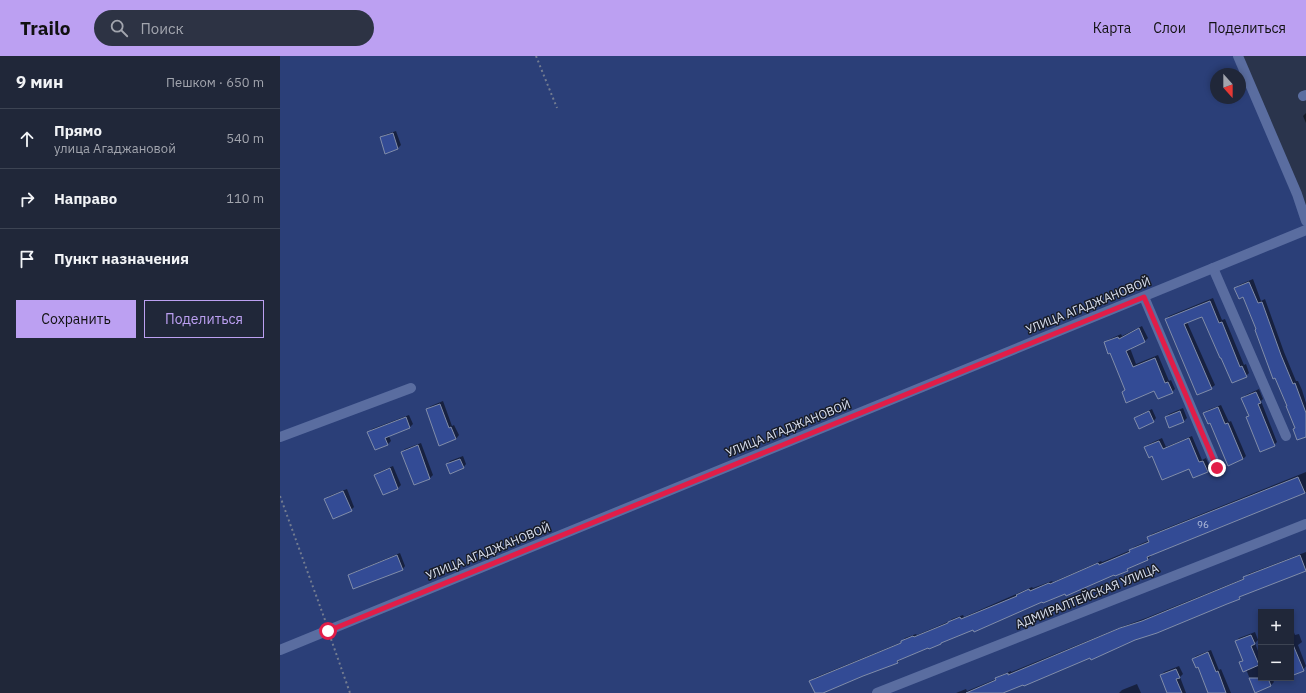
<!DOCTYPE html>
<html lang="ru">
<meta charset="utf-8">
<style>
body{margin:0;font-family:"IBM Plex Sans",sans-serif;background:#2d3344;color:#f1f3f6}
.controls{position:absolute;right:12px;bottom:12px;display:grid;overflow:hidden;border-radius:0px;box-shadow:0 2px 6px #0003}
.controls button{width:36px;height:36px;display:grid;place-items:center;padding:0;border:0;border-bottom:1px solid #3d4453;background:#202739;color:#f1f3f6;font:20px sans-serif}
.compass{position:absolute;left:930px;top:12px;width:36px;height:36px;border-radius:50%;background:#202739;box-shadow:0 2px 6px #0003;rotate:159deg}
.stop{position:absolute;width:12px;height:12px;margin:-9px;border:3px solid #e11d48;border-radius:50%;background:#fff}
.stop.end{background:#e11d48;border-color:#fff;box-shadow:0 1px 4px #0008}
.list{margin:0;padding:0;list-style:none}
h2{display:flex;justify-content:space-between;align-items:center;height:52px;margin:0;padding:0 16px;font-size:17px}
h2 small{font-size:13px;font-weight:400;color:#a2a5ae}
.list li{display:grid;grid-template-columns:26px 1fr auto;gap:12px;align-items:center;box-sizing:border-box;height:60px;padding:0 16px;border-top:1px solid #3d4453}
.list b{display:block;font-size:15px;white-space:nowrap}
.list p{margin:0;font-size:13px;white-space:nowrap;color:#a2a5ae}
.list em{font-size:13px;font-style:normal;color:#a2a5ae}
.actions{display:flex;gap:8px;padding:12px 16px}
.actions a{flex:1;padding:9px 0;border:1px solid #bca0f2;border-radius:0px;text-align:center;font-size:14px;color:#bca0f2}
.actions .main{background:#bca0f2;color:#111}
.icon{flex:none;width:22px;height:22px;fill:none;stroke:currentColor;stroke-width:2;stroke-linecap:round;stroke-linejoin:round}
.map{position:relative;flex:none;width:1026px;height:637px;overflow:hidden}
header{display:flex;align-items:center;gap:24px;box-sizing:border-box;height:56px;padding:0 20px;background:#bca0f2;color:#111}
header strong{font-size:19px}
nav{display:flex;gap:22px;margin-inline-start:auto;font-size:14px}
.search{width:280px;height:36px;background:#2d3344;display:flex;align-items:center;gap:10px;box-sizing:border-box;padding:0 14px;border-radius:22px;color:#a2a5ae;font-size:15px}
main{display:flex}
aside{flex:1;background:#202739}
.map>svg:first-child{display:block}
.green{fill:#2b3f78;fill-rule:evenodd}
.shadow{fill:#0007}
.building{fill:#334b95;stroke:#818daa}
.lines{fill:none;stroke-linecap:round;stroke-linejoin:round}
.path{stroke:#737c90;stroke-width:2;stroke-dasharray:2 3;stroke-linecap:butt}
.minor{stroke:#5a6da0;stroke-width:10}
.route{stroke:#e11d48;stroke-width:5}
.labels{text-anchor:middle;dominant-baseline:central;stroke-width:3;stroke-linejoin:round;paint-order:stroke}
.number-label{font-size:10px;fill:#b1bcda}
.street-label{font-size:12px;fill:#dbe1f1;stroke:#181c27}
</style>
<header>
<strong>Trailo</strong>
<div class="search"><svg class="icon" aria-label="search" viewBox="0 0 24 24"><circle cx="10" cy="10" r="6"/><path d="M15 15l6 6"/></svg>Поиск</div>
<nav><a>Карта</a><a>Слои</a><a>Поделиться</a></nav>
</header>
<main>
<aside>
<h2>9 мин<small>Пешком · 650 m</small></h2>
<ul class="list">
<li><svg class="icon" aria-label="ahead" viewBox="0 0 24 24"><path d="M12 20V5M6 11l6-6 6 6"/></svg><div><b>Прямо</b><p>улица Агаджановой</p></div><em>540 m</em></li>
<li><svg class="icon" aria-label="right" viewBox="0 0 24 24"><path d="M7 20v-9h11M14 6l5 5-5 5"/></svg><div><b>Направо</b></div><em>110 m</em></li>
<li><svg class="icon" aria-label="arrive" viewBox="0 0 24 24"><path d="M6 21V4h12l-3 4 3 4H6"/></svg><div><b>Пункт назначения</b></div></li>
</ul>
<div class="actions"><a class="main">Сохранить</a><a>Поделиться</a></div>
</aside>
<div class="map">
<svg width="1026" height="637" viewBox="0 0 1026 637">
<rect width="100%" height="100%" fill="#2a344c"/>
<path class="green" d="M0,0H955L1026,172V637H0ZM936,18H960V42H936ZM981,556H1011V622H981Z"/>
<g class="shadow">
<path d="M1026,57V67L1023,60Z"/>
<path d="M116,75L121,89L118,92L101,82L104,79Z"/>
<path d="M973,223L981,245L985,243L1004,296L1016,325H1018L1022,334L1026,347V380L1016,372L963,240L956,232L959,229Z"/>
<path d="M933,242L942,264L945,263L964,309L966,308L969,317L966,320L923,259L907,266L935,329L931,332L886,263L889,260Z"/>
<path d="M862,270L868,282L865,285L850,292L856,308L878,299L889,325L891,324L895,333L892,336L875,334L843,336L846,333L831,296L825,287L828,284L841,278L842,280Z"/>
<path d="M979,333L983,343L981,345L997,386L994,389L967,361L970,359L962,342L966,339Z"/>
<path d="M163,345L172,370L174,369L179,379L176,383L147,353L151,350Z"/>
<path d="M941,349L949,366L951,365L966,400L963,403L925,357L928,354Z"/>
<path d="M903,352L907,362L904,365L890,371L886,361L889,358Z"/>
<path d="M872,353L876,362L873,366L855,362L859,359Z"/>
<path d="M129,359L133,368L130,371L109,380L111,385L108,388L96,393L89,376L92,373Z"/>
<path d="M912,380L922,404L926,402L930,412L927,415L910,412L873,399L865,391L869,388L882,382L886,391Z"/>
<path d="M141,387L153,419L150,422L134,428L122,396L125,393Z"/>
<path d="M183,400L186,408L183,412L167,408L170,405Z"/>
<path d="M113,410L121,429L118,432L104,438L96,419L99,416Z"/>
<path d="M1026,416V436L870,498L871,500L868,503L850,511L847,514L835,517L763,545L649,591L621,603L618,606L540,637H536L531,625L534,622L622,586L625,582L636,578L637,579L670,565L672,563L683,559L684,561L752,531L753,532L772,525L773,526L821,505L822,506L851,494L854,491L870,484L869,481L872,478Z"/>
<path d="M67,433L74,451L71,454L46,444L49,440Z"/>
<path d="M1026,496V513L962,538L959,542L721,637H676L686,633L687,635L716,623L719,620L731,615V616L844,570L866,562L965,522L968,518Z"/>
<path d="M120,497L125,510L122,514L69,520L72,517Z"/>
<path d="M1011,569L1015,579L1019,578L1022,586L1018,589L1026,610L1023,614L1011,619Z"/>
<path d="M975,576L978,584L975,587L981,603V622H992L994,626L991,629L975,636L966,613L960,607L964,604L956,585L959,582Z"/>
<path d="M931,594L939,614L941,613L951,637H929L918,610L913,603L916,600Z"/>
<path d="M899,610L903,618L900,621L906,637H886L888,636L881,619L884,616Z"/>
<path d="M857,628L861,637H839L842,634Z"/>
</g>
<g class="building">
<path d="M113,77L118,93L105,98L100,81Z"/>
<path d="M969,226L978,247L982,246L1001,299L1013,328L1015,327L1026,357V381L1017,384L1013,373L1015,372L1006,350H1007L995,322L993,323L989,312L975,274L976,273L963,241L959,243L954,232Z"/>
<path d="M930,245L939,267L942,266L960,311L962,310L967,321L952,327L941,302H940L922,261L919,262L904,268L932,333L917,339L885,263Z"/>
<path d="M859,272L865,286L846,295L853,311L875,302L885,327L888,326L893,337L878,343L874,335L846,347L842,336L845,334L830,297L828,298L824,286L838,281L839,283Z"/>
<path d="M976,336L981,347L978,348L995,390L980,396L966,361L969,360L961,342Z"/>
<path d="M160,348L169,372L171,371L176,383L159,390L146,353Z"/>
<path d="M938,351L945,368L948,367L963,403L948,410L930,367L928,368L923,357Z"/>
<path d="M869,355L874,366L859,373L854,362Z"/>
<path d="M900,355L904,366L889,372L885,361Z"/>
<path d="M126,361L130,372L105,382L108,389L95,394L87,376Z"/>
<path d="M909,382L919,406L923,405L928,416L913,422L909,413L882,424L872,400L869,402L864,391L879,385L883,393Z"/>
<path d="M138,389L150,423L134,429L121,396Z"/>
<path d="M180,403L184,412L170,418L166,408Z"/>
<path d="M110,412L118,433L103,439L94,419Z"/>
<path d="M1018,421L1025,437L867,501L868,504L847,513L848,515L835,520L834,519L786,540L785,538L763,547L762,546L694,576L693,574L661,587V588L649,593L648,592L617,605L618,607L583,620L543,637H535L529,625L621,587V585L633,580L634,581L668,567V566L680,561L681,563L737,540L736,539L749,533L750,535L769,527L770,528L818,507L819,509L850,496L849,494L869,486L867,481Z"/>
<path d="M63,435L72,455L53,463L44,443Z"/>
<path d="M117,499L123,514L73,533L68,519Z"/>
<path d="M1020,499L1026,515L959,541L960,543L947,548L877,577L855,584L811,604L810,602L744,630L743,629L723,637H686L716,624L715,622L728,617V619L840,572L862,565L964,523L963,521Z"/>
<path d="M971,579L975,588L971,590L979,609L963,616L959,606L963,605L955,585Z"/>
<path d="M1011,584L1024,615L1011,620Z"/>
<path d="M928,596L936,616L938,615L946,637H928L918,611L916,612L912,603Z"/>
<path d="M896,613L900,622L896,623L902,637H887L880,619Z"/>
<path d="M969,622H988L991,630L975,637Z"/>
</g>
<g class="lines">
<g class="path">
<path d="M256,0L277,52"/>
<path d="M0,440L45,564"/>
<path d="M51,583L70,637"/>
</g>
<g class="minor">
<path d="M958,0L1017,138L1026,165"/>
<path d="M1023,40L1026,39"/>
<path d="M933,212L1006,380"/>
<path d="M864,241L937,412"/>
<path d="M0,381L131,332"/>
<path d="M0,594L1026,174"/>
<path d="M597,637L1026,468"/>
</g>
</g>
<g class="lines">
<path class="route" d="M48,575L864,241L937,412"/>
</g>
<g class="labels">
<g class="number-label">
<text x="923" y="468">96</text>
</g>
<g class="street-label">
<text transform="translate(808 249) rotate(-22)">УЛИЦА АГАДЖАНОВОЙ</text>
<text transform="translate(508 372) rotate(-22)">УЛИЦА АГАДЖАНОВОЙ</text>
<text transform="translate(208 495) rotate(-22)">УЛИЦА АГАДЖАНОВОЙ</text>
<text transform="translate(807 540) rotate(-22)">АДМИРАЛТЕЙСКАЯ УЛИЦА</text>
</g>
</g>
</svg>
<div class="controls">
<button>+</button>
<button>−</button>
</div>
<svg class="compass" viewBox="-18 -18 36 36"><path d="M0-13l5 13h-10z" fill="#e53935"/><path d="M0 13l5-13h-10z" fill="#a2a5ae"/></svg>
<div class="stop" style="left:48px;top:575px"></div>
<div class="stop end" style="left:937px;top:412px"></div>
</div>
</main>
